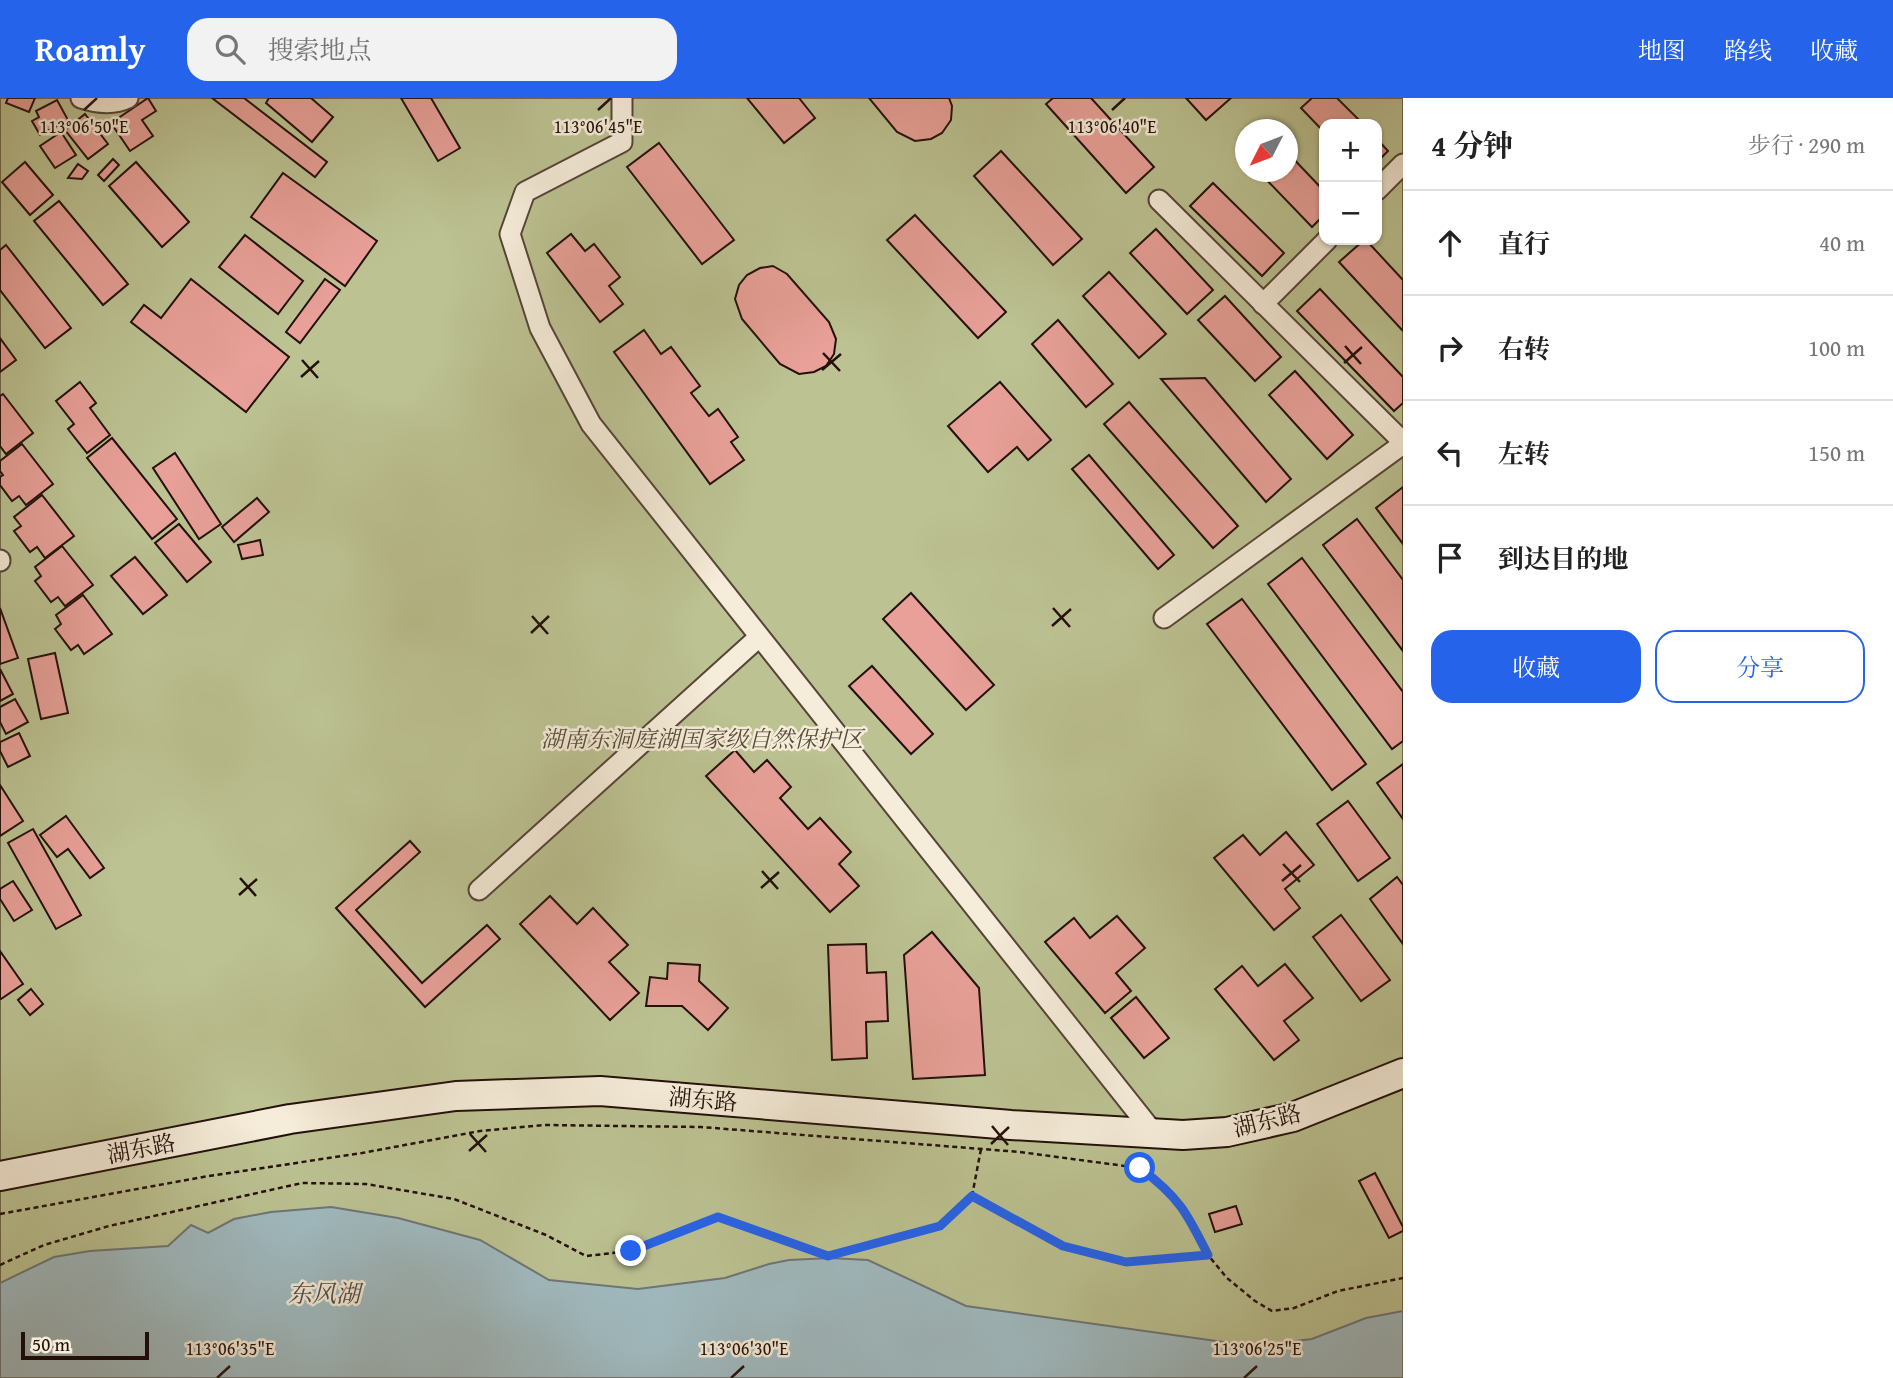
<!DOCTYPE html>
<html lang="zh">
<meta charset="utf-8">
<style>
body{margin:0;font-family:"Gentium Book Plus","Noto Serif SC",serif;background:#f2f2f2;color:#222}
.controls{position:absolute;right:21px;top:21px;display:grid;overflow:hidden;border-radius:14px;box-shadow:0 2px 5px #0004}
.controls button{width:63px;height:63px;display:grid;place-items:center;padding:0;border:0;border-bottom:2px solid #e0e0e0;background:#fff;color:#222;font:35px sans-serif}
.compass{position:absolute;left:1235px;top:21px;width:63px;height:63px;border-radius:50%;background:#fff;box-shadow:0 2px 5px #0004;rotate:228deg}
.scale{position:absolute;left:21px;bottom:18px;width:128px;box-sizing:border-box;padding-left:7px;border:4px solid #23100a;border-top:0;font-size:19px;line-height:24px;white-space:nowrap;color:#23100a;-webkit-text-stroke:5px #f5ecd9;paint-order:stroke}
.stop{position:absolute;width:21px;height:21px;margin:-16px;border:5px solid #2563eb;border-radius:50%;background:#fff}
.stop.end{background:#2563eb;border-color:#fff;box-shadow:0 2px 7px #0008}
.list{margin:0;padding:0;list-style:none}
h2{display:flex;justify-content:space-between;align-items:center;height:91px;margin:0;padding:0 28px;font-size:30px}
h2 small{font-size:23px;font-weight:400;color:#767676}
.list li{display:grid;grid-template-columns:46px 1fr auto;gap:21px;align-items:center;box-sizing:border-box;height:105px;padding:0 28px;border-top:2px solid #e0e0e0}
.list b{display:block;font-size:26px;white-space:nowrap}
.list em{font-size:23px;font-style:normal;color:#767676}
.actions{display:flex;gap:14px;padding:21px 28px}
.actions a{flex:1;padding:16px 0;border:2px solid #2563eb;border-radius:21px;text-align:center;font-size:24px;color:#2563eb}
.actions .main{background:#2563eb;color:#fff}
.icon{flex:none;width:38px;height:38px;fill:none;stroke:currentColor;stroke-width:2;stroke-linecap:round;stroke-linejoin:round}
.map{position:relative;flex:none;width:1403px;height:1280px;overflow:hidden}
header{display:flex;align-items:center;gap:42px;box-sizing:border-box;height:98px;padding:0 35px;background:#2563eb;color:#fff}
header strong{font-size:33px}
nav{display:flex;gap:38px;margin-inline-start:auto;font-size:24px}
.search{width:490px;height:63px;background:#f2f2f2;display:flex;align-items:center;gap:18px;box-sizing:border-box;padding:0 24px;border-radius:21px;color:#767676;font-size:26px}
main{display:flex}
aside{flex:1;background:#fff}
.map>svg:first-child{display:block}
.green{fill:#bcc292;stroke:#70694e;stroke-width:2;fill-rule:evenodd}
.water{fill:#a0bac0;stroke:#6e7677;stroke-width:2}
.building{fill:#e8a098;stroke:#23100a;stroke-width:2}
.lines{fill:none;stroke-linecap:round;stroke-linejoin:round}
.street-casing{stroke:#564439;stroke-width:23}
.secondary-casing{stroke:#23100a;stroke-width:32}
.path{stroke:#23100a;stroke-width:2.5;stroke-dasharray:5 3.5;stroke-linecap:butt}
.street{stroke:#f5ecd9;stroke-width:19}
.secondary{stroke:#f5ecd9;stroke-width:28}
.route{stroke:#2563eb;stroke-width:9}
.ticks{fill:none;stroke:#23100a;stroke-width:2.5}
.labels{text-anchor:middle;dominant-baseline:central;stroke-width:5;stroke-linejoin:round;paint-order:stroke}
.park-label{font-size:23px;font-style:italic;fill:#594e3a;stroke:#f5ecd9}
.street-label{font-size:23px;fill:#23100a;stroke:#f5ecd9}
.water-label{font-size:24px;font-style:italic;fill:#4f4c4a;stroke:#f5ecd9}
.ticks-label{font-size:18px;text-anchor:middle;fill:#23100a;stroke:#f5ecd9;stroke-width:5;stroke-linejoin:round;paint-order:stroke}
</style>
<header>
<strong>Roamly</strong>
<div class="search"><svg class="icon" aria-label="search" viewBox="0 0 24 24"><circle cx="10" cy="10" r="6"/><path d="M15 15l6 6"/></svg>搜索地点</div>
<nav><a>地图</a><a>路线</a><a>收藏</a></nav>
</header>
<main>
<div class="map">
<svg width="1403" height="1280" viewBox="0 0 1403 1280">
<rect width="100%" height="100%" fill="#f0e1c5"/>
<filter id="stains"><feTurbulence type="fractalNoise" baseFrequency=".00286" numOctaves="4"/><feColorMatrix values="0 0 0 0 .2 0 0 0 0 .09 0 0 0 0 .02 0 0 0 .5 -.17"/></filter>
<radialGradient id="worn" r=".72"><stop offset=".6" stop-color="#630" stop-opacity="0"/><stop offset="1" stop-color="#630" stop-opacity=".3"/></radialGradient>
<path class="green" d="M0,0H1403V1280H0ZM1324,26H1377V142H1324ZM1246,32H1288V74H1246Z"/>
<path class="water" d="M331,1109L398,1120L480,1142L549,1182L638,1191L725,1180L769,1166L789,1162L830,1160L868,1162L966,1208L1252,1248L1312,1241L1366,1220L1403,1213V1280H0V1185L54,1159L90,1153L168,1148L191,1127L208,1135L234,1121L271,1114Z"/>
<g class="building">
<path d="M8,0H35L29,14L6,5Z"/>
<path d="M148,0L156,13L142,22L153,38L130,53L111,25Z"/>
<path d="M212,0H244L327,64L315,79Z"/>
<path d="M269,0H311L333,19L312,44L266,5Z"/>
<path d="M401,0H431L460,50L438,63Z"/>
<path d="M747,0H799L815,20L784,45Z"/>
<path d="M869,0H949L952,8L951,22L942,35L931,41L915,43L897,34Z"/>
<path d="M1053,0H1091L1154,69L1126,95L1046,6Z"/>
<path d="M1186,0H1231L1206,22Z"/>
<path d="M1312,0H1337L1363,26H1324V34L1301,10Z"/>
<path d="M57,2L68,22L40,37L32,23L39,19L36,13Z"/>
<path d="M85,16L108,46L88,61L65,32Z"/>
<path d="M61,34L76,57L55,70L40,48Z"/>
<path d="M1377,41L1388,53L1377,64Z"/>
<path d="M659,45L734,142L702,166L627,69Z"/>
<path d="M1001,53L1082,141L1053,167L974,78Z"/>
<path d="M1288,55L1324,93V117L1312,129L1259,74H1288Z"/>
<path d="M113,61L119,67L104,83L98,77Z"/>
<path d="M25,64L53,97L30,117L2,84Z"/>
<path d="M136,64L189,124L162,149L109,88Z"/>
<path d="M78,66L88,73L82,81L68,80Z"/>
<path d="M283,75L377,143L345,188L251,119Z"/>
<path d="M1213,85L1284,155L1262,178L1190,108Z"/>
<path d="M59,103L128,186L103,207L34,123Z"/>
<path d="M915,117L1006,214L978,240L887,142Z"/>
<path d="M1156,131L1213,192L1187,216L1130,155Z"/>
<path d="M571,136L585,153L594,146L620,179L609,188L623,206L600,224L547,155Z"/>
<path d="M245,137L303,183L278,216L219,169Z"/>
<path d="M1364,142H1366L1403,182V233L1339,164Z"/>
<path d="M6,147L71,230L45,250L0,192V152Z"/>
<path d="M773,168L787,176L829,224L836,241L834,256L826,268L814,274L799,276L780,266L742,221L735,201L739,187L747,177L760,170Z"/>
<path d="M1109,174L1166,236L1139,260L1083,198Z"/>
<path d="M191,181L289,259L246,314L131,224L144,207L161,220Z"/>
<path d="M325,181L340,192L300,245L286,234Z"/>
<path d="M1320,191L1403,279V305L1394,313L1297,213Z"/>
<path d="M1225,198L1281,259L1255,283L1198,222Z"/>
<path d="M1058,222L1113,286L1086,309L1032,246Z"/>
<path d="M644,232L661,256L671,249L700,288L691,295L709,318L718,311L738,339L731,344L744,362L710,386L614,254Z"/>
<path d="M0,240L16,262L0,274Z"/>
<path d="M1295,273L1353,337L1327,361L1269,297Z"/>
<path d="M1205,280L1291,381L1266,404L1161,281Z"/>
<path d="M80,284L96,305L90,310L110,337L87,355L68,331L74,326L56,303Z"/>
<path d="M1000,284L1051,342L1028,362L1017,349L988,374L948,328Z"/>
<path d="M3,296L33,335L6,356L0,348V298Z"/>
<path d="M1129,304L1238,428L1213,450L1104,326Z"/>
<path d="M112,340L177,421L152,441L87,360Z"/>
<path d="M22,346L53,386L26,407L19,398L12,403L0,387V379L3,377L0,373V363Z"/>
<path d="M175,355L221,426L199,441L153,370Z"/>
<path d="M1089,357L1174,457L1158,471L1072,371Z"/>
<path d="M1403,389V446L1376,410Z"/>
<path d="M42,397L74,438L45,460L37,449L30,454L14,433L21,428L14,419Z"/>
<path d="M257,400L269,414L234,444L222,429Z"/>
<path d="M1357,421L1403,482V553L1323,447Z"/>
<path d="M179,426L211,464L187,484L155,445Z"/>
<path d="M260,442L263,457L242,461L238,447Z"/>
<path d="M62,448L93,487L65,508L58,499L51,504L35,483L41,478L35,469Z"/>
<path d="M135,459L167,497L143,516L111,478Z"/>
<path d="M1302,460L1403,594V643L1392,651L1268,486Z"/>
<path d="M911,495L994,587L966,612L883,521Z"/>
<path d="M83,497L112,536L84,556L78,547L71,552L55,531L61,526L56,517Z"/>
<path d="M1242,501L1366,666L1332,692L1207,526Z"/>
<path d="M0,510L18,560L0,566Z"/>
<path d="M55,555L68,615L41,621L28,561Z"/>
<path d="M872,568L933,636L911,656L849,588Z"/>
<path d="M0,571L13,596L0,603Z"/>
<path d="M15,601L28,624L6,636L0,624V609Z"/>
<path d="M19,635L30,658L8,669L0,653V644Z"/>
<path d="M735,652L754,674L767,662L791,689L780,700L808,731L820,720L851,754L839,766L859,788L830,814L706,678Z"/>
<path d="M1403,666V721L1377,685Z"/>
<path d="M0,687L23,723L0,738Z"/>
<path d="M1348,703L1390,760L1358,783L1317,726Z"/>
<path d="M66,718L104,770L90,780L68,751L57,759L40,737Z"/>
<path d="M33,731L81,817L56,831L8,745Z"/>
<path d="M1286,734L1314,767L1285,791L1300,810L1274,832L1214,760L1243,737L1260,757Z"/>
<path d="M410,743L420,754L356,812L422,885L487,827L500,841L425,909L336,810Z"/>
<path d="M1397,779L1403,787V846L1370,801Z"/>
<path d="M13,783L32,812L14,823L0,801V791Z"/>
<path d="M550,798L577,826L593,810L628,847L609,864L639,895L610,922L520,826Z"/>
<path d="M1341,817L1390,882L1361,903L1313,839Z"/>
<path d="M1117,818L1145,850L1116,875L1131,893L1105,915L1045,844L1074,820L1090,840Z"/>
<path d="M932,834L979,890L985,977L913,981L904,857Z"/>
<path d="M866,846L867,875L886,874L888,923L866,924L867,960L832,962L828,847Z"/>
<path d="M0,853L23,886L1,901L0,900Z"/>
<path d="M668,865L700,867L699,883L728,910L708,932L682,908H646L650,879L667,881Z"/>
<path d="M1285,866L1313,900L1284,923L1299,942L1274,962L1215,891L1242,868L1258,888Z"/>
<path d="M31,891L43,906L30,917L18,902Z"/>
<path d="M1136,899L1169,940L1144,960L1111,920Z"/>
<path d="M1375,1075L1403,1129V1133L1389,1140L1359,1083Z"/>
<path d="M1236,1108L1242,1126L1215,1134L1209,1116Z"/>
</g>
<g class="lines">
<defs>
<g id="street">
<path d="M81,0C96,5 114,7 128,0"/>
<path d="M622,0V44L525,94L510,136L540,230L591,326L1153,1034"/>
<path d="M1377,92L1403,66"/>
<path d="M1159,102L1403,344"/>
<path d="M1263,206L1327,142"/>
<path d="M0,462V463"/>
<path d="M1164,520L1403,346"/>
<path d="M479,792L759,539"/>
</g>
<path id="secondary" d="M0,1078L290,1021L456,998L600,993L1011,1027L1183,1037L1227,1034L1293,1019L1403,975"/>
</defs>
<use href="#street" class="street-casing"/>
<use href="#secondary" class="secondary-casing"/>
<g class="path">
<path d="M972,1098L981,1051"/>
<path d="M0,1116L203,1079L362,1055L480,1033L544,1027L701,1029L1020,1054L1140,1070L1166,1089L1187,1116L1208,1157L1227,1180L1255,1203L1272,1213L1294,1210L1338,1193L1403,1180"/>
<path d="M0,1167L44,1147L109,1128L302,1085L366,1086L454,1101L546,1137L586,1158L631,1153L718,1119L828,1158L940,1128L972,1098L1063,1148L1126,1165L1208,1157"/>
</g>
<use href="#street" class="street"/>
<use href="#secondary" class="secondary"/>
</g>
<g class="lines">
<path class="route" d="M631,1153L718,1119L828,1158L940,1128L972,1098L1063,1148L1126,1164L1208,1157C1187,1115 1179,1099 1140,1070"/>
</g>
<path class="ticks" d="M84,12L97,0M598,12L611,0M1112,12L1125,0M1345,248L1361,266M823,255L840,273M302,262L318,280M1344,265L1362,249M822,272L841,256M301,279L319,263M1053,510L1070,529M532,518L548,536M1052,528L1071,511M531,535L549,518M1283,766L1300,784M762,773L778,791M240,780L256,798M1282,783L1301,767M761,790L779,774M239,797L257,781M992,1028L1008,1047M470,1036L486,1054M991,1046L1009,1029M469,1053L487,1037M217,1280L230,1268M731,1280L744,1268M1244,1280L1257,1268"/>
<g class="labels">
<g class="park-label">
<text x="702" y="640">湖南东洞庭湖国家级自然保护区</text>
</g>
<g class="street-label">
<text transform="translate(703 1001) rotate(5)">湖东路</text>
<text transform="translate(1267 1022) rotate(-14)">湖东路</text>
<text transform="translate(141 1050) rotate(-11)">湖东路</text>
</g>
<g class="water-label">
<text x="324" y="1195">东风湖</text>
</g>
</g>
<g class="ticks-label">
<text x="84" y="35">113°06'50"E</text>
<text x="598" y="35">113°06'45"E</text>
<text x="1112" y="35">113°06'40"E</text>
<text x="230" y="1257">113°06'35"E</text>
<text x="744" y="1257">113°06'30"E</text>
<text x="1257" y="1257">113°06'25"E</text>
</g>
<rect width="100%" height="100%" filter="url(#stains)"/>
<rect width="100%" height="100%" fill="url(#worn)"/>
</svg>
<div class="controls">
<button>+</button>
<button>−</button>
</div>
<svg class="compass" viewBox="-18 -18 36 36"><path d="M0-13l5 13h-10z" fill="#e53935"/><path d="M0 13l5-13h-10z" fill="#767676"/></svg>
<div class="scale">50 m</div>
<div class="stop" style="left:1140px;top:1070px"></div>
<div class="stop end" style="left:631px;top:1153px"></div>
</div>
<aside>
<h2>4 分钟<small>步行 · 290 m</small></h2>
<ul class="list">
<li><svg class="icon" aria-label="ahead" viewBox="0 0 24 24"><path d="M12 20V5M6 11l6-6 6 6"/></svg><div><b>直行</b></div><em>40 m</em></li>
<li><svg class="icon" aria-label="right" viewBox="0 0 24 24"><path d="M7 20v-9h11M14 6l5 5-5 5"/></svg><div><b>右转</b></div><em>100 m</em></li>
<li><svg class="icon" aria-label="left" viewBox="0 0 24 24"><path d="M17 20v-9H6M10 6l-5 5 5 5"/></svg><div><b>左转</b></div><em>150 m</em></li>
<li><svg class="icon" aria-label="arrive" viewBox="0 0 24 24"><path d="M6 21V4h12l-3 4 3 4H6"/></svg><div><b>到达目的地</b></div></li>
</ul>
<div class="actions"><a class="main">收藏</a><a>分享</a></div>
</aside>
</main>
